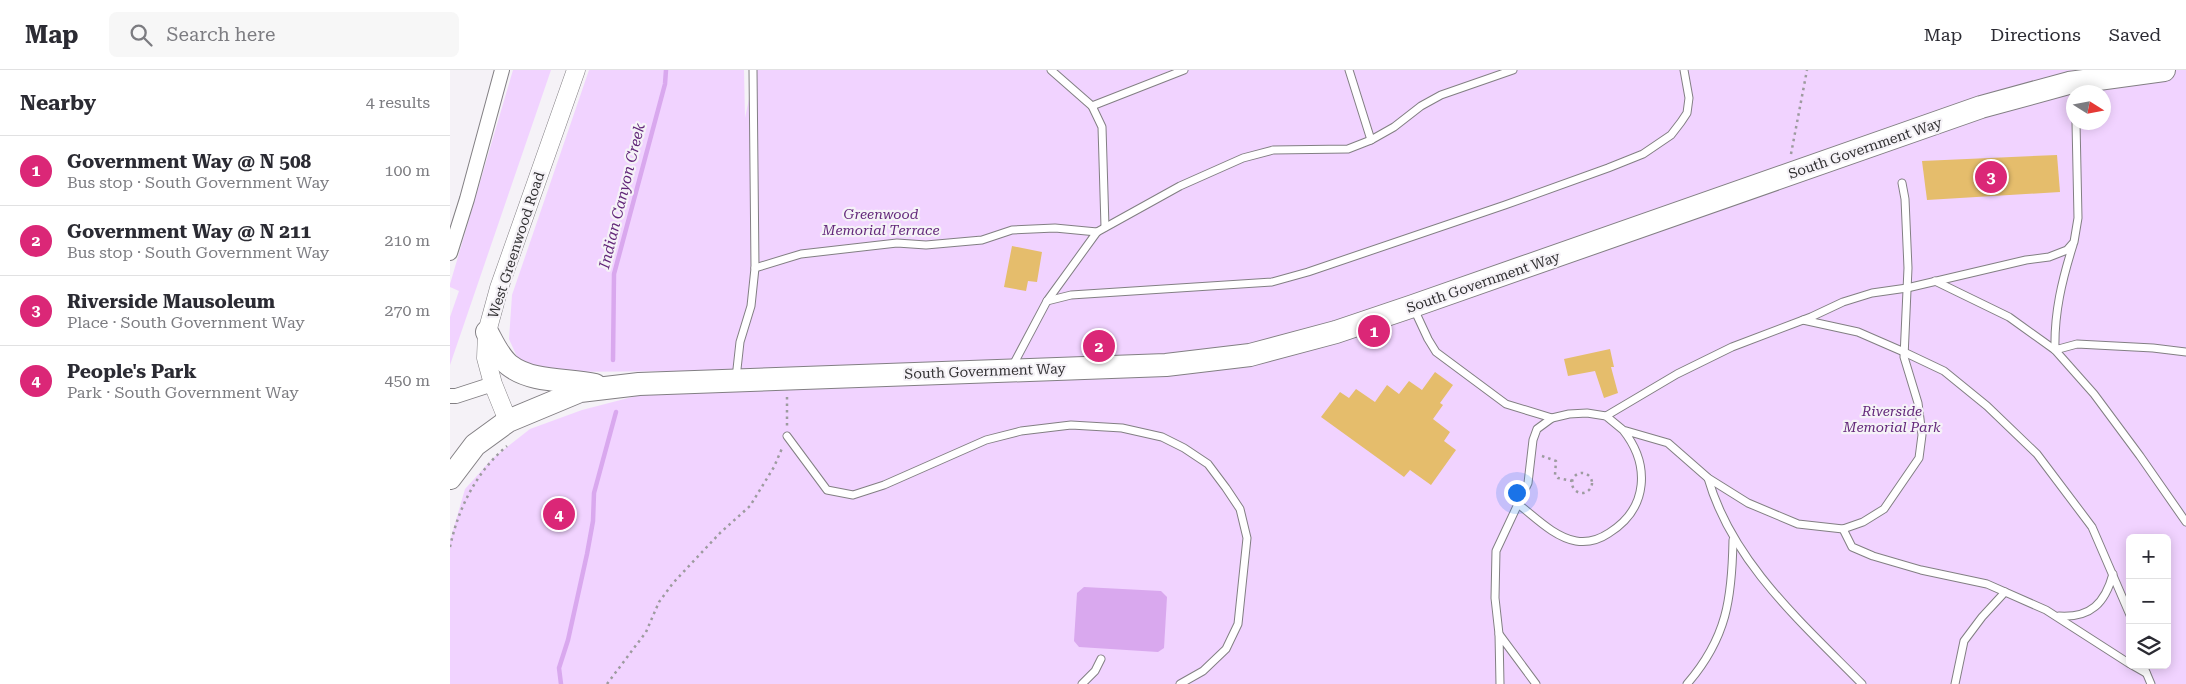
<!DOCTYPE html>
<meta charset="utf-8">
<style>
body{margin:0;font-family:"Roboto Serif",serif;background:#f7f7f7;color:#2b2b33}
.controls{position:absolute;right:15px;bottom:15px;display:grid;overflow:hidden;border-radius:8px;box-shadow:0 2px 12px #0003}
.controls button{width:45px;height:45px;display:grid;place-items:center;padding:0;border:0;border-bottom:1px solid #e1e1e2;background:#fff;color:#2b2b33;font:25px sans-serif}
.compass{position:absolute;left:1616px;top:15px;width:45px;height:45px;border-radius:50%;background:#fff;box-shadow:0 2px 12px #0003;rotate:101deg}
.you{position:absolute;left:1066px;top:422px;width:18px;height:18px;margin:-12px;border:4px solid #fff;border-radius:50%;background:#1a73e8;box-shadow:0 0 0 8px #1a73e833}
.badge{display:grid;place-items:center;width:32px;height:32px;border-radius:50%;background:#db2777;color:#fff;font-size:16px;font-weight:700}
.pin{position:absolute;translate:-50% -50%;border:2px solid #fff;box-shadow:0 1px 5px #0006}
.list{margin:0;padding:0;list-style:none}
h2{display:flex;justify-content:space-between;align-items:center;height:65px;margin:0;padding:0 20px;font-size:21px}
h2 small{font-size:16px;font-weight:400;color:#7c7c81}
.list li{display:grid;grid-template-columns:32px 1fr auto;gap:15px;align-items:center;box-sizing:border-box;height:70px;padding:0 20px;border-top:1px solid #e1e1e2}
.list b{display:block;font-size:19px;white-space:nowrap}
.list p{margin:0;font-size:16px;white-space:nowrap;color:#7c7c81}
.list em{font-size:16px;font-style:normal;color:#7c7c81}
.icon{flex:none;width:28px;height:28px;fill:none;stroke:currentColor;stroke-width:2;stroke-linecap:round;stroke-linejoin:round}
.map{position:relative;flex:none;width:1736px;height:614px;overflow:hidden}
header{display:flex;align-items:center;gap:30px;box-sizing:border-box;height:70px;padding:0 25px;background:#fff;border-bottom:1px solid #e1e1e2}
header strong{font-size:24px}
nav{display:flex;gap:28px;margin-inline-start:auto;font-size:18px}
.search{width:350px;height:45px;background:#f7f7f7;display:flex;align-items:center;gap:12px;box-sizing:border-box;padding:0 18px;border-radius:8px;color:#7c7c81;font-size:19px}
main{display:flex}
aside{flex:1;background:#fff}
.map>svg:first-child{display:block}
.green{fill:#f1d3ff;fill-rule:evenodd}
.water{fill:#d9a8ee}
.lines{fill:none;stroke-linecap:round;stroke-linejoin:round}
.stream{stroke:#d9a8ee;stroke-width:4.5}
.building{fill:#e5bd6c}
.service-casing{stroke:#827f83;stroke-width:9}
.minor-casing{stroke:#827f83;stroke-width:16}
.tertiary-casing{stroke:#827f83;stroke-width:19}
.primary-casing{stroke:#827f83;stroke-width:24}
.path{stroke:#9d9b9f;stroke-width:2.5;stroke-dasharray:2.5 4;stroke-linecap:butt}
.service{stroke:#fff;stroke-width:7}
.minor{stroke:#fff;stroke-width:14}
.tertiary{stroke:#fff;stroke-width:18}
.primary{stroke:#fff;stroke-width:22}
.labels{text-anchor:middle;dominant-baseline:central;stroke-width:4.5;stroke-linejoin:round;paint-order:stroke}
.street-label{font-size:14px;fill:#313032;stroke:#f5f2f7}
.park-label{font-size:14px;font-style:italic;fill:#63287a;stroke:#f5f2f7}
.water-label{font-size:15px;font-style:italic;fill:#612678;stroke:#f5f2f7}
</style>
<header>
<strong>Map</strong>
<div class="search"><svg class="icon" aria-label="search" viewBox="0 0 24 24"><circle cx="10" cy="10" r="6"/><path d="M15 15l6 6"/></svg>Search here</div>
<nav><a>Map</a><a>Directions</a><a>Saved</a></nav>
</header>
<main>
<aside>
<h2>Nearby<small>4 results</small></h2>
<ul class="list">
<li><span class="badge">1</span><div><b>Government Way @ N 508</b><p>Bus stop · South Government Way</p></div><em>100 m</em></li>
<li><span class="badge">2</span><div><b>Government Way @ N 211</b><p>Bus stop · South Government Way</p></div><em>210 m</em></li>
<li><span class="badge">3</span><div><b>Riverside Mausoleum</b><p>Place · South Government Way</p></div><em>270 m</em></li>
<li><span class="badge">4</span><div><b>People's Park</b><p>Park · South Government Way</p></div><em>450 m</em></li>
</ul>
</aside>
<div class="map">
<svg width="1736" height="614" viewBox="0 0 1736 614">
<rect width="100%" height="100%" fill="#f5f2f7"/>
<g class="green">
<path d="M63,0H101L0,295V247L9,221L0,217V214Z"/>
<path d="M139,0H294L295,48L305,0H1736V614H0V471L15,419L42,389L80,359L132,340L240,312L242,301L98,302L68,289L59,269L62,225ZM1624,22H1654V52H1624ZM1680,468H1717V595H1680Z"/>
</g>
<path class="water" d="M634,517L711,521L717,527L714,578L708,582L629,577L624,571L627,523Z"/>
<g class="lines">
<g class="stream">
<path d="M163,290L164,204L215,14L216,0"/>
<path d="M111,614L109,598L118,570L137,484L143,451L144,423L166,342"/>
</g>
</g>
<g class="building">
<path d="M1607,85L1610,122L1477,130L1472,91Z"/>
<path d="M562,176L592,182L587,212L578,211L576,221L554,217Z"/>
<path d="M1160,279L1164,297H1161L1168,323L1154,328L1145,301L1118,306L1114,289Z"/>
<path d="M985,302L1003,315L990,333L993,335L983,349L1000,362L994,371L1006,380L981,415L960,400L954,407L871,347L890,322L899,328L906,319L925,332L937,315L949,324L959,311L972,320Z"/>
</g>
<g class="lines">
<defs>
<g id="service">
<path d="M601,0L642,36L652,57L655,157"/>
<path d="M899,0L921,70"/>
<path d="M642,36L734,0"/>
<path d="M647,162L730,116L793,88L823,80L898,79L921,70L944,57L971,36L991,25L1063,0"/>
<path d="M1623,175C1612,210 1604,243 1605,280L1627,274L1703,278L1736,282"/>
<path d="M305,198L351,184L447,173L476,175L532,170L562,160L605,158L647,162L597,231L562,297"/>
<path d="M1485,211L1559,247L1605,280L1644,324L1690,386L1736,452"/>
<path d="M597,231L621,225L822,212L858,202L1055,135L1158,98L1193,84L1221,65L1231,52L1237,43L1239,28L1234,0"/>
<path d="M964,239L978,269L986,282L1056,334L1102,348"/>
<path d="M1353,250L1408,262L1454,282L1494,301L1537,336L1587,384L1642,457L1680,545"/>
<path d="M286,308L290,272L301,236L305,198L303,0"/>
<path d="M1156,346L1227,304L1282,277L1361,247L1393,232L1422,223L1457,218L1576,190L1599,187L1617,180L1624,172L1628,148L1626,52"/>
<path d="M1173,360C1200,394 1199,438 1159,463C1150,469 1138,473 1126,471C1104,467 1085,447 1068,434L1078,413L1083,370L1087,359L1102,348L1119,344L1137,343L1156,346L1173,360L1218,373L1258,408L1298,433L1348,454L1393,459L1413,452L1434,439L1469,388L1472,365L1468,333L1454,287L1458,198L1455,129L1452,113"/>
<path d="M337,366L377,420L403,425L434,415L536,370L571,361L621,355L672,358L712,367L734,378L758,394L776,418L790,439L797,468L788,554L776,579L753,601L730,614"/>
<path d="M1258,408C1282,492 1352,553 1412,614"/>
<path d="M1393,459L1402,477L1423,486L1471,500L1537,514L1596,540L1680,594"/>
<path d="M1609,546C1641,548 1655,533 1663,504"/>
<path d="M1049,564L1045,528L1046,481L1068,434"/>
<path d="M1682,595L1696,603"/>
<path d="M1693,595L1701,614"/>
<path d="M632,614L645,601L651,589"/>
<path d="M1050,614L1049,564L1086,614"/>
<path d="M1237,614C1277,568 1282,528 1283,470"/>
<path d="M1505,614L1514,571L1532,547L1555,522"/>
</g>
<g id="minor">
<path d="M0,183L17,129L52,0"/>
<path d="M0,326H6L43,314"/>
</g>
<path id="tertiary" d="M58,351L43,314L36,288L37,262L49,218L126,0"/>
<g id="primary">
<path d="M37,262C43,273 49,287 59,295C82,313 118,309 145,315"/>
<path d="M0,408L25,375L58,351L130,321L189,314L716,295L800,285L886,262L963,236L1531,37L1619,13L1714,0"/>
</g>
</defs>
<use href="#service" class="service-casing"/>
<use href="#minor" class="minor-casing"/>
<use href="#tertiary" class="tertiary-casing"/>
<use href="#primary" class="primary-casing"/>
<g class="path">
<path d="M1341,84L1357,0"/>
<path d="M337,327V357"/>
<path d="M1092,386L1106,391L1105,405L1108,408L1122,411"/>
<circle cx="1132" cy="413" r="10"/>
<path d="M0,477C8,439 26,402 57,376"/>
<path d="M157,614L196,562L209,532L223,513L270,463L300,436L324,397L333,376"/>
</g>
<use href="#service" class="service"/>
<use href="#minor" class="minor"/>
<use href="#tertiary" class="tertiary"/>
<use href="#primary" class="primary"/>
</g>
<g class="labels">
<g class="street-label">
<text transform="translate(1415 78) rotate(-19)">South Government Way</text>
<text transform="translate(66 175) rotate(-72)">West Greenwood Road</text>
<text transform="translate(1033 212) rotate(-19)">South Government Way</text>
<text transform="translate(535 301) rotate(-2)">South Government Way</text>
</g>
<g class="park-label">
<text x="431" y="144">Greenwood<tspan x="431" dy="16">Memorial Terrace</tspan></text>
<text x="1442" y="341">Riverside<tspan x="1442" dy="16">Memorial Park</tspan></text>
</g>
<g class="water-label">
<text transform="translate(172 126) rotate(-76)">Indian Canyon Creek</text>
</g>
</g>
</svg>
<div class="controls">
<button>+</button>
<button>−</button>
<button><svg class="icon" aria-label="layers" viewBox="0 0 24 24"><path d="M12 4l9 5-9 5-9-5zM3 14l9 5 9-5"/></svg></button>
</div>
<svg class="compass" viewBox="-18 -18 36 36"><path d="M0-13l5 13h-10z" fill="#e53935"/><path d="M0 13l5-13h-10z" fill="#7c7c81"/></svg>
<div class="you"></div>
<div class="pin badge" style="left:924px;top:261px">1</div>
<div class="pin badge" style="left:649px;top:276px">2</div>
<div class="pin badge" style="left:1541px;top:107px">3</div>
<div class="pin badge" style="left:109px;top:444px">4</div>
</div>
</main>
